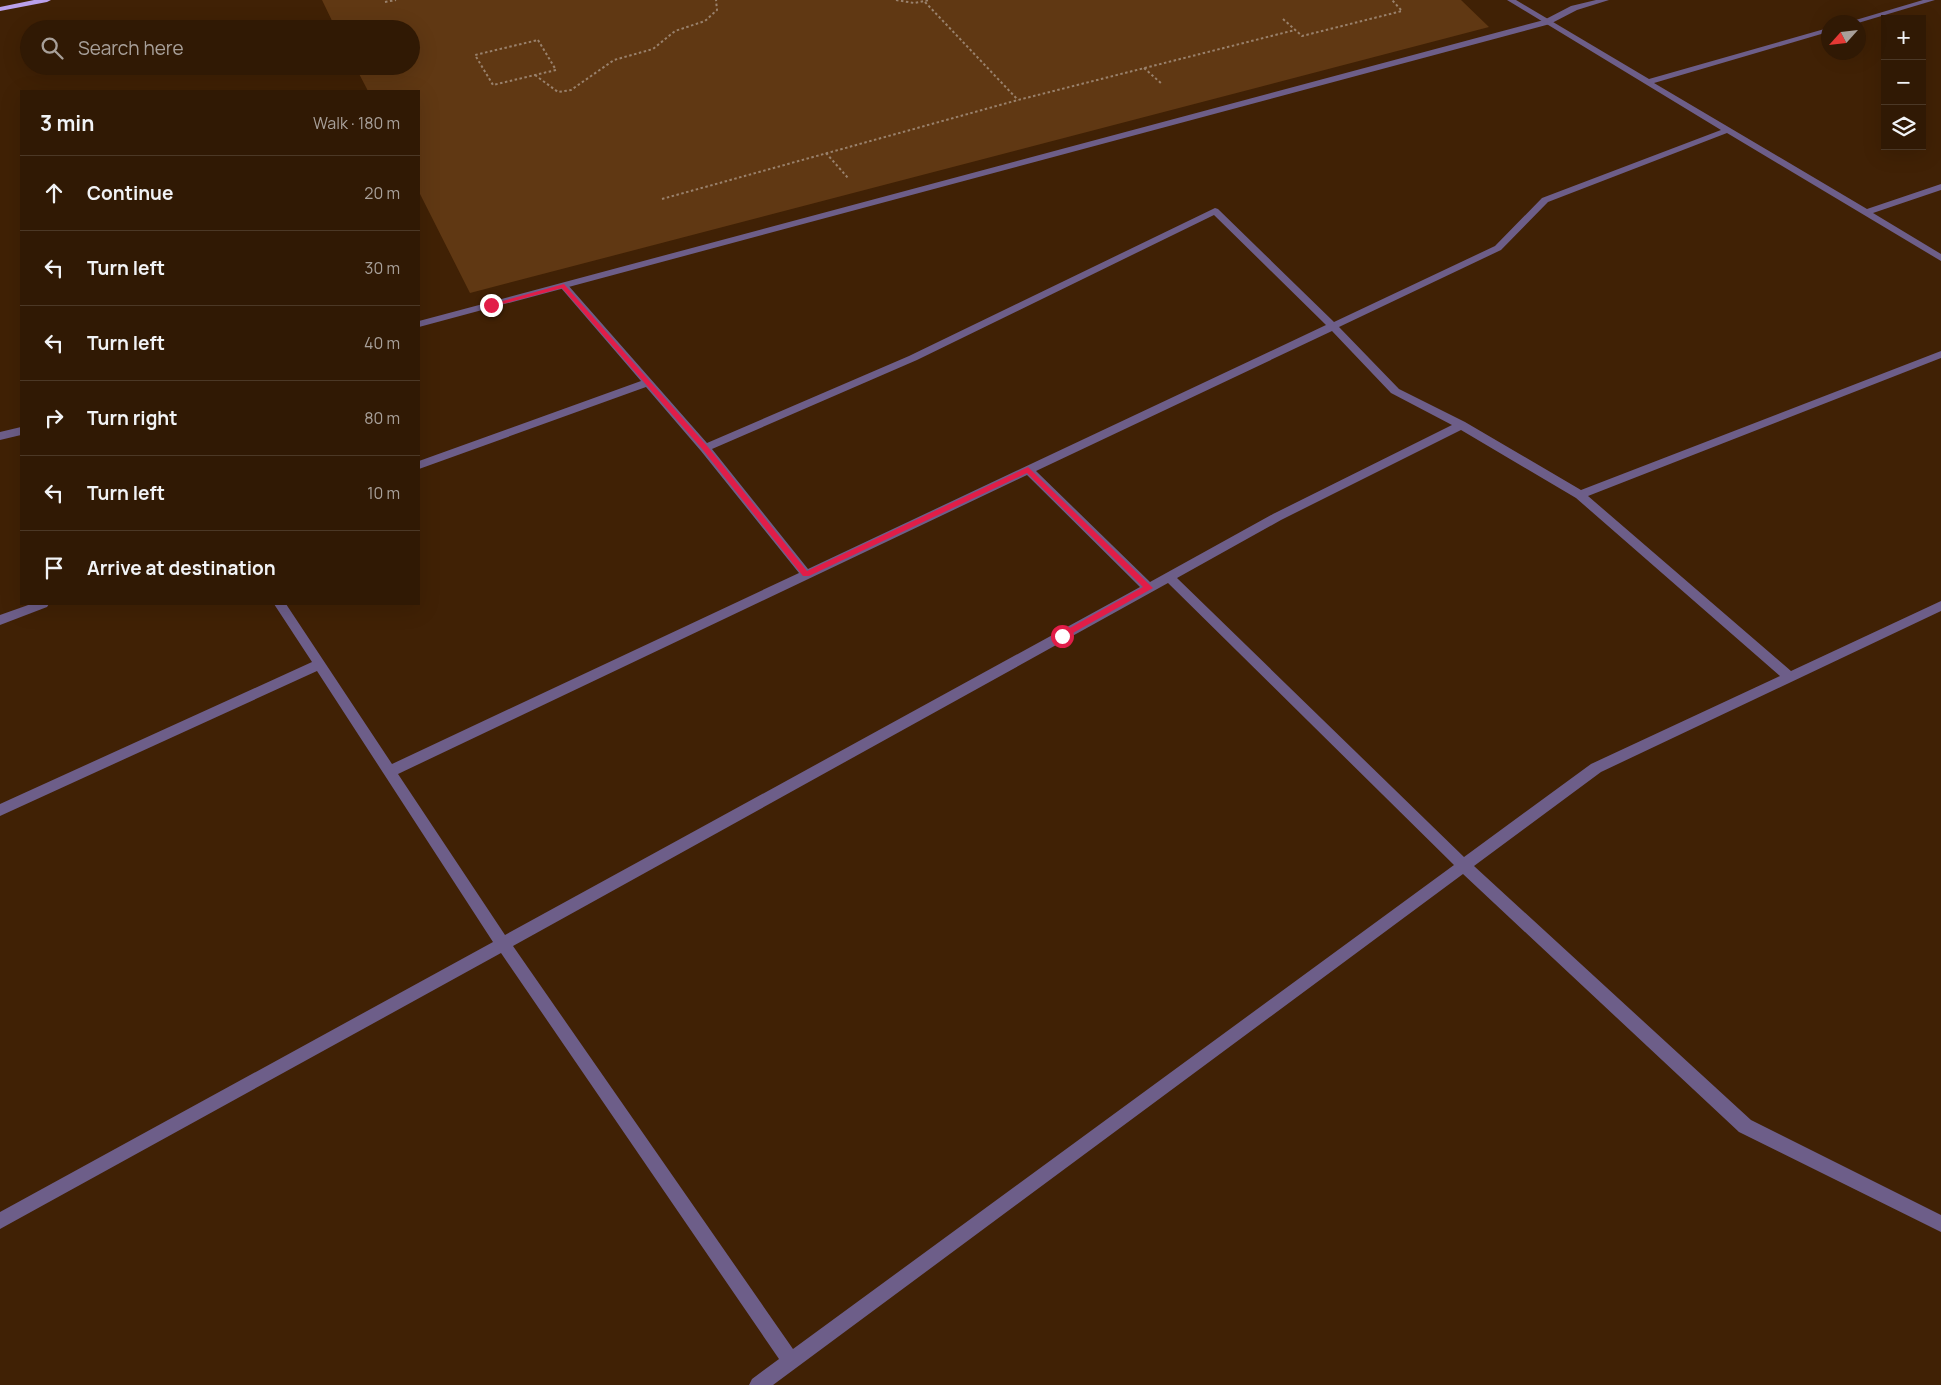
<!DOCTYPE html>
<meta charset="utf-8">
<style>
body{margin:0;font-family:Manrope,sans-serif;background:#3c2613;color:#f1f3f6}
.controls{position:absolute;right:15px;top:15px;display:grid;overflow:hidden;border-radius:0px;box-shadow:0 5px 20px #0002}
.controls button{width:45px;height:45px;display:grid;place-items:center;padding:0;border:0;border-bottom:1px solid #4b3826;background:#301904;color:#f1f3f6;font:25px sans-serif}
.compass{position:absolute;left:1821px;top:15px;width:45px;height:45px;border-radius:50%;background:#301904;box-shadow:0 5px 20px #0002;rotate:243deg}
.stop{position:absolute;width:15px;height:15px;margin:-11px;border:4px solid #e11d48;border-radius:50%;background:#fff}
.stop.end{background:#e11d48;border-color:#fff;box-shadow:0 1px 5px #0008}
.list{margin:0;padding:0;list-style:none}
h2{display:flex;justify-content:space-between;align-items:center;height:65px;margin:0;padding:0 20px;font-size:21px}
h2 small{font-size:16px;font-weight:400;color:#a8a09a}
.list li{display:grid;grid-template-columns:32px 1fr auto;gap:15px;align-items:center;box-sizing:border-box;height:75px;padding:0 20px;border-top:1px solid #4b3826}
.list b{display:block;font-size:19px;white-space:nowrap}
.list em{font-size:16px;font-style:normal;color:#a8a09a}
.icon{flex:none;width:28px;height:28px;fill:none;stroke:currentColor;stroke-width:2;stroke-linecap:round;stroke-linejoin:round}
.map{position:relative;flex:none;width:1941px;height:1385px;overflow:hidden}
.search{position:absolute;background:#301904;box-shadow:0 5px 20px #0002;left:20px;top:20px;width:400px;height:55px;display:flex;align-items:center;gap:12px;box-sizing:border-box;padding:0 18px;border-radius:28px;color:#a8a09a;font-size:19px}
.panel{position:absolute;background:#301904;box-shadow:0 5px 20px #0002;left:20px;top:90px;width:400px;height:515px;border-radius:0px}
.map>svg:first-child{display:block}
.green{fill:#603813}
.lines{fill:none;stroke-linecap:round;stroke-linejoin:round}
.path{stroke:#99816c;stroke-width:2;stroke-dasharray:2.5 2.5;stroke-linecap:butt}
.service{fill:#6d5e89;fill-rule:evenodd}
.minor{fill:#6d5e89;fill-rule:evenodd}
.trunk{fill:#baa0ec;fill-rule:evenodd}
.route{fill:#e11d48}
</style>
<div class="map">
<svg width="1941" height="1385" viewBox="0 0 1941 1385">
<rect width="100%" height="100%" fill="#402105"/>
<path class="green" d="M322,0H1461L1489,27L470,293L419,192V91H368L355,66H411V29H336Z"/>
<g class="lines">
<g class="path">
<path d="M896,0L914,3L930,0"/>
<path d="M385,2L396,0"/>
<path d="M925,2L1018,100"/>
<path d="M1283,19L1302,36L1402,11L1392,0"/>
<path d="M538,40L556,70L493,85L475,55Z"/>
<path d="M1144,68L1162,84"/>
<path d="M535,75L558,92L571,90L614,60L653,49L675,31L705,21L717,10L716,0"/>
<path d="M826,153L848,178"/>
<path d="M662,199L1018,100L1295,30"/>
</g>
<g class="service">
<path d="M1596,0H1609L1577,10L1550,24L419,327V321L1544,20L1571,6Z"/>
<path d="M21,427V435L0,440V432Z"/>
</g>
<g class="minor">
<path d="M1507,0H1516L1649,79L1828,28V32L1654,83L1867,209L1941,184V190L1873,213L1941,254V261L1727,133L1548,202L1501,250L1339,327L1399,389L1465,422L1581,490L1941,351V358L1588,496L1791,671L1941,601V611L1601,772L1474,866L1751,1120L1941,1215V1232L1739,1132L1463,874L773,1385H749L752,1379L779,1359L501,953L0,1229V1212L493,942L317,671L0,816V804L312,662L274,604H286L392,764L799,573L701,451L646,387L419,469V461L641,381L561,288V284H567L707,443L909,356L1215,208L1218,209L1334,322L1495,246L1542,198L1721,130ZM1214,215L1326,325L808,569L712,449L917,360ZM1332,331L1391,393L1452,425L1273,514L1150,582L1036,471ZM1461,430L1576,498L1780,676L1591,764L1464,857L1177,578L1281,520ZM1027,475L1140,587L505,935L398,774ZM1168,583L1454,865L793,1349L513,946Z"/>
<path d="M1923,0H1935L1858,23L1849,22Z"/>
<path d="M31,604H49L47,607L0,625V615Z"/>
</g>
<path class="trunk" d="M34,0H51L47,2L0,11V7Z"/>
</g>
<path class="route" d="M564,284L708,447L807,571L1028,467L1153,588L1064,638H1059V634L1143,587L1027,473L809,576H803L703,450L562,288L491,307L488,305Z"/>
</svg>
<div class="controls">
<button>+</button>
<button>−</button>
<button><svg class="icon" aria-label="layers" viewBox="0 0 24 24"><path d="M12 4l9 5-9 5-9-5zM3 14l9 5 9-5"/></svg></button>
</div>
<svg class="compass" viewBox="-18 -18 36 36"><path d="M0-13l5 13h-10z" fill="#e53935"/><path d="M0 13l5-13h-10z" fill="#a8a09a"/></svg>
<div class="stop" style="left:1062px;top:636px"></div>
<div class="stop end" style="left:491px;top:305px"></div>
<div class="search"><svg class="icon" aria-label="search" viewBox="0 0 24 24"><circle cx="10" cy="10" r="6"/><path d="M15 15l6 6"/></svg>Search here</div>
<section class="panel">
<h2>3 min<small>Walk · 180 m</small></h2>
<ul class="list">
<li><svg class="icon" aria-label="ahead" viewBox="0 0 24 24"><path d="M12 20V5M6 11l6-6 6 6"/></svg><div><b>Continue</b></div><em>20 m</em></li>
<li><svg class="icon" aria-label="left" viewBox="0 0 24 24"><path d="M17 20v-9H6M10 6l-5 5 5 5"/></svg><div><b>Turn left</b></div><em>30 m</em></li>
<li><svg class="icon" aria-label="left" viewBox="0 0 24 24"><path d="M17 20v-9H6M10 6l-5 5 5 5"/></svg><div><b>Turn left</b></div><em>40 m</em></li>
<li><svg class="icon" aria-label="right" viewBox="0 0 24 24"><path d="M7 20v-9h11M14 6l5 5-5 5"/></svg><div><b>Turn right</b></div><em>80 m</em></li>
<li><svg class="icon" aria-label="left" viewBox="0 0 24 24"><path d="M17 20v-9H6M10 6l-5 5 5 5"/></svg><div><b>Turn left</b></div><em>10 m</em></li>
<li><svg class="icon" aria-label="arrive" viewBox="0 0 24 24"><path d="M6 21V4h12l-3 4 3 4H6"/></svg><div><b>Arrive at destination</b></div></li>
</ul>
</section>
</div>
